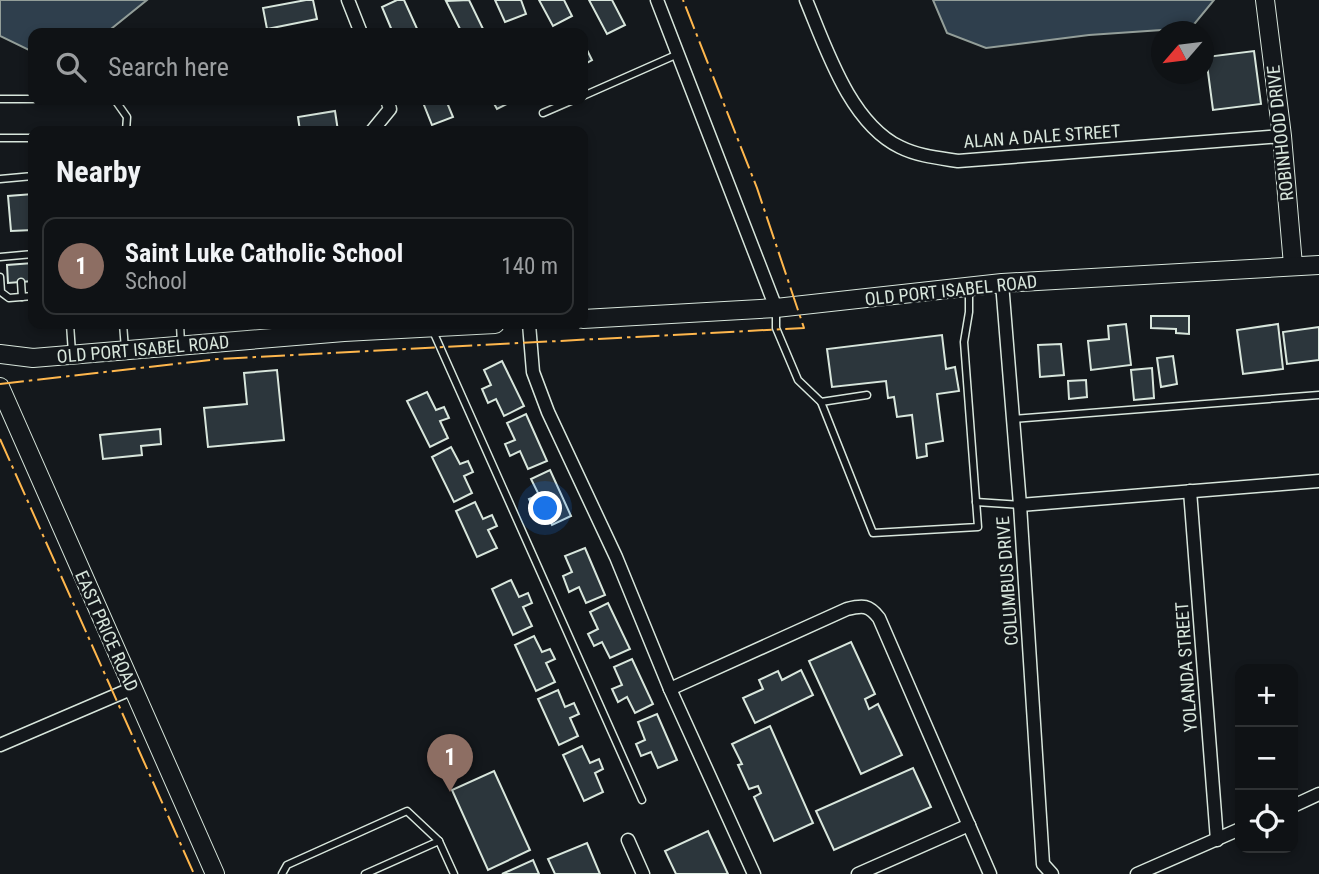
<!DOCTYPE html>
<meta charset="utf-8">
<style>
body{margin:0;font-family:"Roboto Condensed",sans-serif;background:#181b1e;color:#f1f3f6}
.controls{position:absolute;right:21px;bottom:21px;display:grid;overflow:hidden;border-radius:14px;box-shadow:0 4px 10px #0003}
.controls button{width:63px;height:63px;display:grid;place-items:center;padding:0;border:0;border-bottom:2px solid #2f3234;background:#0f1215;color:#f1f3f6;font:35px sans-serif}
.compass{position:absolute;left:1151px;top:21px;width:63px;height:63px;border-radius:50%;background:#0f1215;box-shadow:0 4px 10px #0003;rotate:242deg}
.you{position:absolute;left:546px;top:509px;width:24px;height:24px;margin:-18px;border:5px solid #fff;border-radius:50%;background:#1a73e8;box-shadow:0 0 0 10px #1a73e833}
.badge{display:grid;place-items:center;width:46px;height:46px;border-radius:50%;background:#0f766e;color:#fff;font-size:23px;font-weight:700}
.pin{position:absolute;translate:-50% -58px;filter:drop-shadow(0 2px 4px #0008)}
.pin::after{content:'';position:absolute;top:37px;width:24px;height:21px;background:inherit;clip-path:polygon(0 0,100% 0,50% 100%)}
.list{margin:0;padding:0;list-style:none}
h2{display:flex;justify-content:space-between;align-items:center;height:91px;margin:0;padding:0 28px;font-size:30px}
h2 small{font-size:23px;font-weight:400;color:#9b9ea0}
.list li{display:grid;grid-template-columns:46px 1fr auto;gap:21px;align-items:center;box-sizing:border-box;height:98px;margin:0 14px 14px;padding:0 14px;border:2px solid #2f3234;border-radius:14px}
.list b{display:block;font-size:26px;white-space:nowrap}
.list p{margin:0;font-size:23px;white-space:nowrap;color:#9b9ea0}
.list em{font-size:23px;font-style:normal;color:#9b9ea0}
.icon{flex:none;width:38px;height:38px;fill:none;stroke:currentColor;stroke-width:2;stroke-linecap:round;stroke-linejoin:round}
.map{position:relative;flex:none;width:1319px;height:874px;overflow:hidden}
.search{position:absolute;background:#0f1215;box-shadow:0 4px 10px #0003;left:28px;top:28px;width:560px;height:77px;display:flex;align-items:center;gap:18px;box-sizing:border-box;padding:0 24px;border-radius:14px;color:#9b9ea0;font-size:26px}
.panel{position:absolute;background:#0f1215;box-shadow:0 4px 10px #0003;left:28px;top:126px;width:560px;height:203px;border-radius:14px}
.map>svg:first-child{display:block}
.water{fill:#2f3f4d;stroke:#939e99;stroke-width:2}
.building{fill:#2c363c;stroke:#d8e6dc;stroke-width:2}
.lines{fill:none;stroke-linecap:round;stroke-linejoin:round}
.lane-casing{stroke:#d8e6dc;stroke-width:9}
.street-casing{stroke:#d8e6dc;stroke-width:15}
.secondary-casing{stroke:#d8e6dc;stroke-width:20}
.lane{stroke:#14181c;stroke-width:6}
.street{stroke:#14181c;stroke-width:12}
.secondary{stroke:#14181c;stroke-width:18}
.power{stroke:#ffb74d;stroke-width:2;stroke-dasharray:24 5 3.5 5;stroke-linecap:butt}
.labels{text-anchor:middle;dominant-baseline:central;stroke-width:5;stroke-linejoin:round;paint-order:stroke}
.street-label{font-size:18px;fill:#d8e6dc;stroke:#14181c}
</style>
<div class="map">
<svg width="1319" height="874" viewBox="0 0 1319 874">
<rect width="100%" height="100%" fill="#14181c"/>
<g class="water">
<path d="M0,0H147L106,33H33V52L0,36Z"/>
<path d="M933,0H1214L1191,28L1089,35L986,48L947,33Z"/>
</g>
<g class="building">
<path d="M306,0H313L317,19L267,29L263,8Z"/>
<path d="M397,0H404L419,33H393L382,7Z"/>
<path d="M469,0L485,33H462L446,1Z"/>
<path d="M495,0H521L526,14L505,22Z"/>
<path d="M539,0H564L572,16L553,26Z"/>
<path d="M589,0H612L625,25L607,34Z"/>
<path d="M583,42L592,60L583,65Z"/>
<path d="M1254,51L1261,104L1213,110L1206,57Z"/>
<path d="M422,100H446L453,117L432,125Z"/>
<path d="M492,100H515L497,109Z"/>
<path d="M335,111L338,131H300L298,117Z"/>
<path d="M33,194V230L11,231L8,196Z"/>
<path d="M33,263V281L8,283L7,265Z"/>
<path d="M1151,316H1189V334L1176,333V329L1151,328Z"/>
<path d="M1126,324L1131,365L1091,370L1088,341L1109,339L1108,326Z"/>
<path d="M1278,324L1283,369L1243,374L1237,330Z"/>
<path d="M1319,327V360L1287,364L1283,332Z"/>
<path d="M942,335L946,369L955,367L959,391L937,394L943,441L926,444L927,456L917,458L912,415L897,417L894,397L888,398L886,381L832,387L827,349Z"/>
<path d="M1061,344L1064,375L1040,377L1038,345Z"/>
<path d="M1173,356L1177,384L1161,387L1157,358Z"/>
<path d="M502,361L524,406L504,416L496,399L488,403L482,389L491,385L484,370Z"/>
<path d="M1152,368L1154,398L1134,400L1131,370Z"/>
<path d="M277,370L284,440L208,447L204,408L247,404L244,373Z"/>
<path d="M1086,380L1087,397L1069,399L1068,381Z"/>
<path d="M427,392L436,410L444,407L449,418L440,421L448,438L430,447L407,401Z"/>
<path d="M526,414L547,461L528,469L520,451L510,456L505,444L515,440L507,423Z"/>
<path d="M160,429L161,444L141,446L142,455L103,459L100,435Z"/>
<path d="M451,447L460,464L468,461L473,472L464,476L472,493L454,502L432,457Z"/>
<path d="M550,470L571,516L552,525L544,507L535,512L529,499L539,495L531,479Z"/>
<path d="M475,502L483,519L492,515L497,526L488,530L497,548L477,557L456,511Z"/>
<path d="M585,548L605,595L586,603L579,587L569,592L563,576L572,572L565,556Z"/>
<path d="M511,580L519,597L528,593L532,603L523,607L532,626L513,635L492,589Z"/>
<path d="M608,603L630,649L610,658L602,642L594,646L588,634L598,629L590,612Z"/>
<path d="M534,636L542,652L550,649L555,659L546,663L555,682L536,691L515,645Z"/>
<path d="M851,642L875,694L865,699L869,709L878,704L902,755L861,774L809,661Z"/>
<path d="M632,659L653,704L635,713L627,697L618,702L612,689L622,685L614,667Z"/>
<path d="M801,670L813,695L755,723L743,698L763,689L759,680L778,671L782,680Z"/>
<path d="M558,690L565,707L574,703L579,714L570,718L578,736L559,745L538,699Z"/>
<path d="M657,714L677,760L658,768L651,752L641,756L636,744L645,740L638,722Z"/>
<path d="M770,726L813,823L774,841L754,797L761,793L758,786L749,789L738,765L742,764L732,744Z"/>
<path d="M582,746L590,763L599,759L603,769L595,773L603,792L584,801L563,755Z"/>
<path d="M913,768L931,807L834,850L816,811Z"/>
<path d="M494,771L530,850L488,870L452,790Z"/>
<path d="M708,831L728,874H676L665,851Z"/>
<path d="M587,843L600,874H555L548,859Z"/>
<path d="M533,860L539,874H502Z"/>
</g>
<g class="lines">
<defs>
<g id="lane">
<path d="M583,96L678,54"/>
<path d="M0,99H33"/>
<path d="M115,100L127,117L126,131"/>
<path d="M543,113L573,100"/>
<path d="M0,138H33"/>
<path d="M0,179L33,176"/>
<path d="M0,257L33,254"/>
<path d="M0,277L1,292L9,298L33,296"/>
<path d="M21,282L22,297"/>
<path d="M776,310V328L798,380L821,402L867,395"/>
<path d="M70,324L72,353"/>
<path d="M123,324L125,349"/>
<path d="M180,324L181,344"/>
<path d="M432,329L642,800"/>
<path d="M821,402L873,533L978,527L964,342L969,312V289"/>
<path d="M1013,419L1319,395"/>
<path d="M976,502L1020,505"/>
<path d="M282,874L287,865L407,811L439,841"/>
<path d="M365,874L439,841L454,874"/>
</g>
<g id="street">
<path d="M348,0L361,33"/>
<path d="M657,0L776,308"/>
<path d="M806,0C826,48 850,123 900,147C918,156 939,158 958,161L1282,136"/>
<path d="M372,131L390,109L387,100"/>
<path d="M1002,283L1020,505L1043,864L1052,874"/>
<path d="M529,324L533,372L548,412L616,557L670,689L754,874"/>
<path d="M1190,491L1217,840"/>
<path d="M1020,505L1319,481"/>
<path d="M670,689L847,609C863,605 869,605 879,618L990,874"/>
<path d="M0,745L133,688"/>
<path d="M1293,806L1319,794"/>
<path d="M628,840L643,874"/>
<path d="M858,874L969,825"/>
<path d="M1137,874L1240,829"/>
</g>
<g id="secondary">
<path d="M1265,0L1282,136L1293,265"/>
<path d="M583,319L776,308L1002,283L1319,265"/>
<path d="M0,354L33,358L344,332L495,324"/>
<path d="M0,387L215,874"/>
</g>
</defs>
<use href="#lane" class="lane-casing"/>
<use href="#street" class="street-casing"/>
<use href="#secondary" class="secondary-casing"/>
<use href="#lane" class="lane"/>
<use href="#street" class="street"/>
<use href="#secondary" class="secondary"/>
<g class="power">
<path d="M0,384L218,359L804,328L757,188L683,0"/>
<path d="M0,439L194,874"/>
</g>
</g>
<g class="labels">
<g class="street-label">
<text transform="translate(1280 133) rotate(-96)">ROBINHOOD DRIVE</text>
<text transform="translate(1042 136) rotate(-4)">ALAN A DALE STREET</text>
<text transform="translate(951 290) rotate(-6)">OLD PORT ISABEL ROAD</text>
<text transform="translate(143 349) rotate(-5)">OLD PORT ISABEL ROAD</text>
<text transform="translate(1007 581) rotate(-94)">COLUMBUS DRIVE</text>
<text transform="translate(107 631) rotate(66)">EAST PRICE ROAD</text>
<text transform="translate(1186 667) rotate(-94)">YOLANDA STREET</text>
</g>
</g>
</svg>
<div class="controls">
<button>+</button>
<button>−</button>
<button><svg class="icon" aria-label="locate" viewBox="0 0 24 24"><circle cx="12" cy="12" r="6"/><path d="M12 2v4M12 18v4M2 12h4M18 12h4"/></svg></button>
</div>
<svg class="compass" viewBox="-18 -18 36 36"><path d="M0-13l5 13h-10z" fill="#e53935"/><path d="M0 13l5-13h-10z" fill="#9b9ea0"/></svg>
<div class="you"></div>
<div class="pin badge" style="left:450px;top:792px;background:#8d6e63">1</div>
<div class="search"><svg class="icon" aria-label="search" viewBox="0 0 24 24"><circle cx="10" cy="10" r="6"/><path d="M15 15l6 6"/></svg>Search here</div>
<section class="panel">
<h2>Nearby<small></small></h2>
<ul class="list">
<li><span class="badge" style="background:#8d6e63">1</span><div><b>Saint Luke Catholic School</b><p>School</p></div><em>140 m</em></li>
</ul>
</section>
</div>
